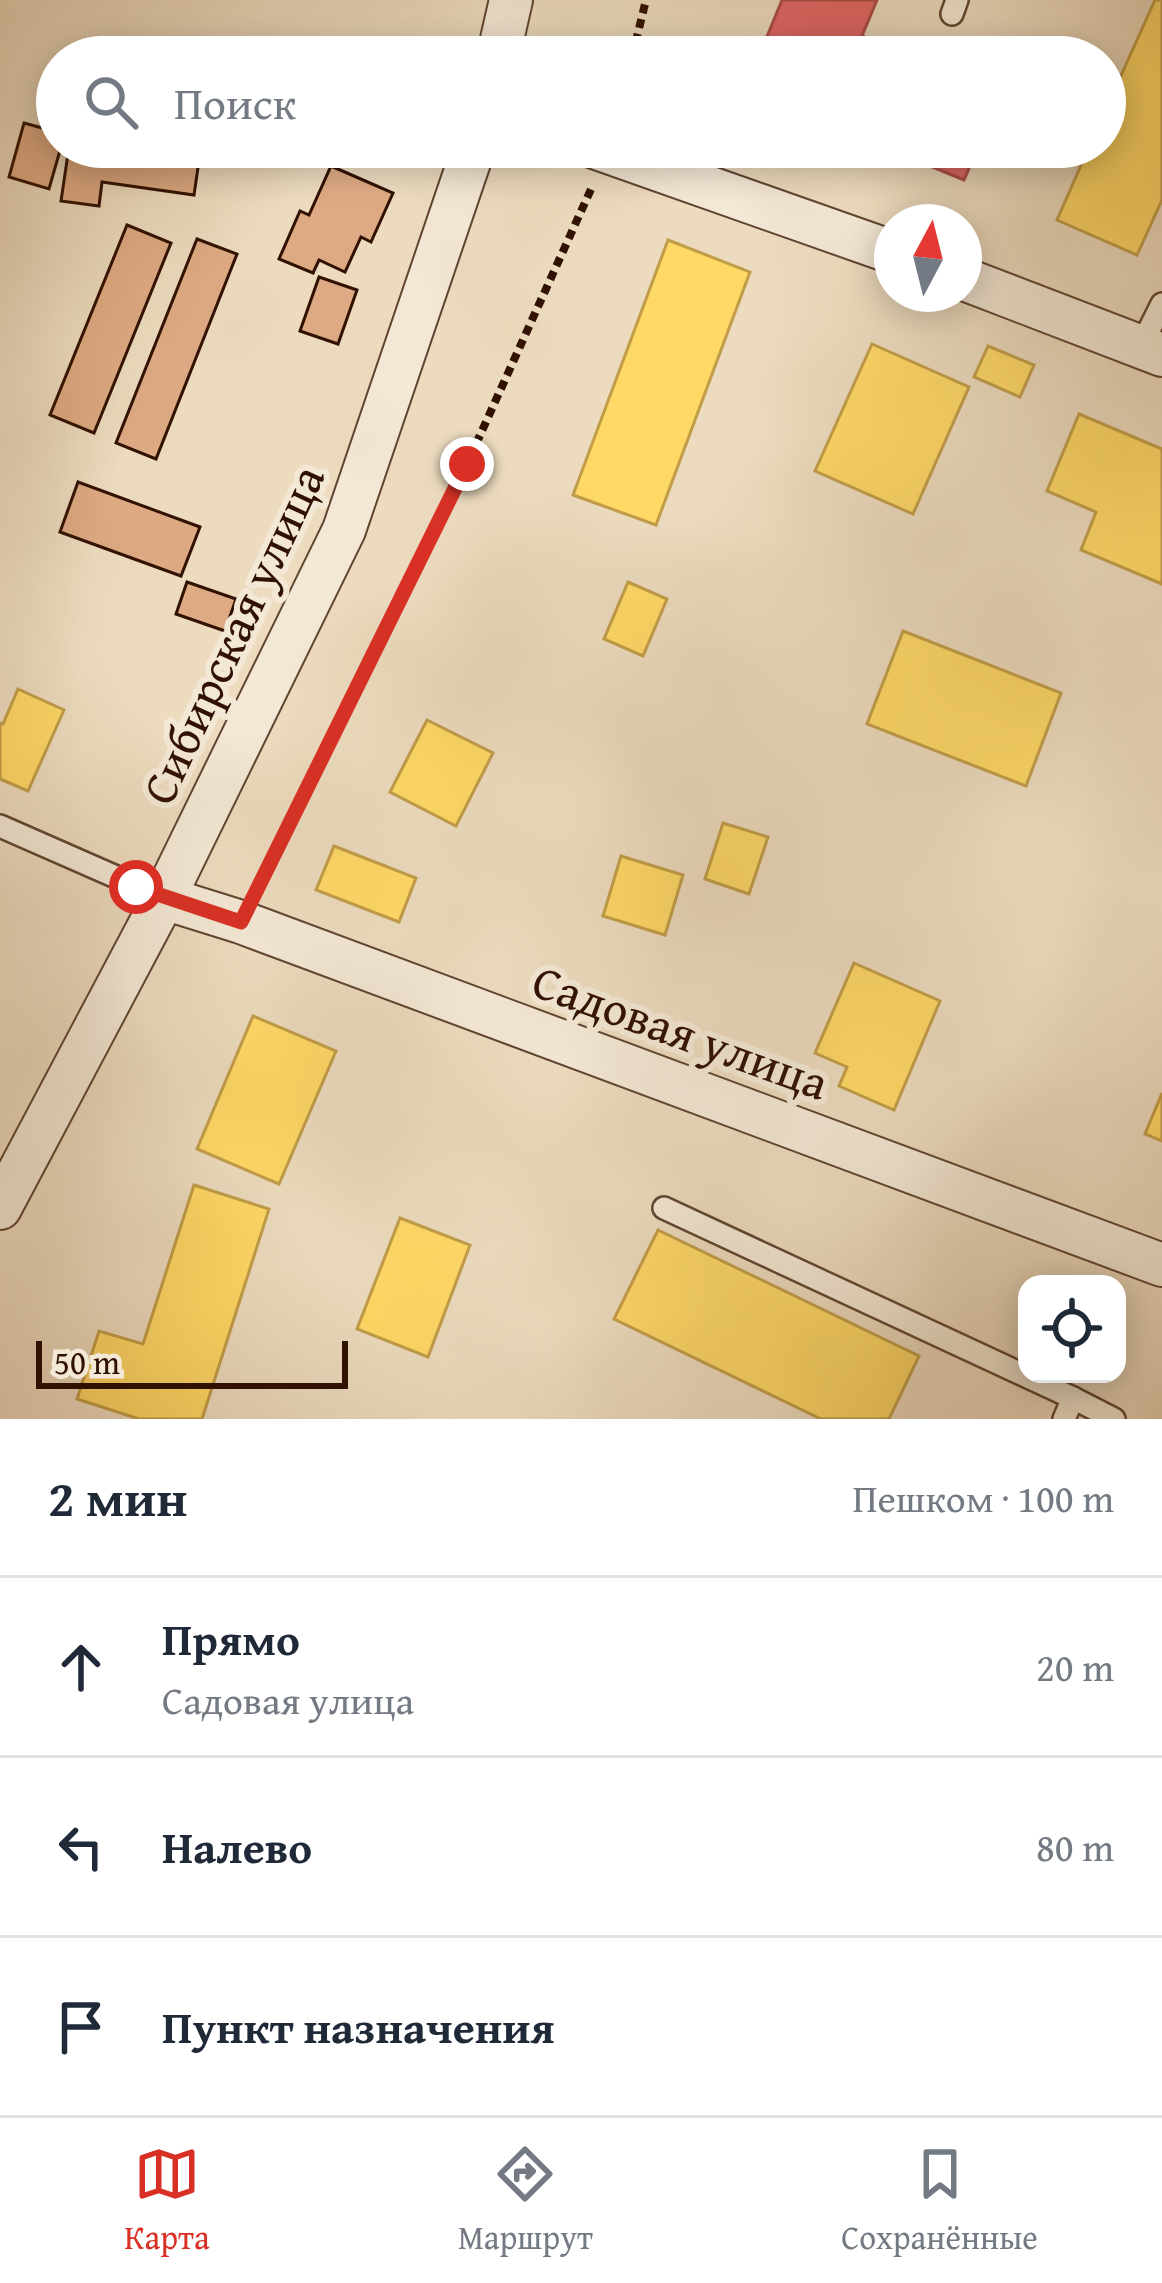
<!DOCTYPE html>
<html lang="ru">
<meta charset="utf-8">
<style>
body{margin:0;font-family:"Gentium Book Plus",serif;background:#f2f2f3;color:#1f2937}
.controls{position:absolute;right:36px;bottom:36px;display:grid;overflow:hidden;border-radius:24px;box-shadow:0 6px 30px #0003}
.controls button{width:108px;height:108px;display:grid;place-items:center;padding:0;border:0;border-bottom:3px solid #e0e1e3;background:#fff;color:#1f2937;font:60px sans-serif}
.compass{position:absolute;left:874px;top:204px;width:108px;height:108px;border-radius:50%;background:#fff;box-shadow:0 6px 30px #0003;rotate:7deg}
.scale{position:absolute;left:36px;bottom:30px;width:312px;box-sizing:border-box;padding-left:12px;border:6px solid #311102;border-top:0;font-size:33px;line-height:42px;white-space:nowrap;color:#311102;-webkit-text-stroke:9px #f3e8d5;paint-order:stroke}
.stop{position:absolute;width:36px;height:36px;margin:-27px;border:9px solid #d93025;border-radius:50%;background:#fff}
.stop.end{background:#d93025;border-color:#fff;box-shadow:0 3px 12px #0008}
.list{margin:0;padding:0;list-style:none}
h2{display:flex;justify-content:space-between;align-items:center;height:156px;margin:0;padding:0 48px;font-size:51px}
h2 small{font-size:39px;font-weight:400;color:#747a83}
.list li{display:grid;grid-template-columns:78px 1fr auto;gap:36px;align-items:center;box-sizing:border-box;height:180px;padding:0 48px;border-top:3px solid #e0e1e3}
.list b{display:block;font-size:45px;white-space:nowrap}
.list p{margin:0;font-size:39px;white-space:nowrap;color:#747a83}
.list em{font-size:39px;font-style:normal;color:#747a83}
.icon{flex:none;width:66px;height:66px;fill:none;stroke:currentColor;stroke-width:2;stroke-linecap:round;stroke-linejoin:round}
.map{position:relative;flex:none;width:1162px;height:1419px;overflow:hidden}
.search{position:absolute;background:#fff;box-shadow:0 6px 30px #0003;left:36px;right:36px;top:36px;height:132px;display:flex;align-items:center;gap:30px;box-sizing:border-box;padding:0 42px;border-radius:66px;color:#747a83;font-size:45px}
.sheet{height:696px;background:#fff}
nav{display:flex;justify-content:space-around;align-items:center;box-sizing:border-box;height:168px;border-top:3px solid #e0e1e3;background:#fff;font-size:33px;color:#747a83}
nav a{display:grid;justify-items:center;gap:6px}
nav .on{color:#d93025}
.map>svg:first-child{display:block}
.homes{fill:#ffd966;stroke:#c19d48;stroke-width:3}
.shops{fill:#e06666;stroke:#ac4c48;stroke-width:3}
.building{fill:#ddaa83;stroke:#311102;stroke-width:3}
.lines{fill:none;stroke-linecap:round;stroke-linejoin:round}
.service-casing{stroke:#604431;stroke-width:26}
.minor-casing{stroke:#604431;stroke-width:46}
.path{stroke:#311102;stroke-width:8;stroke-dasharray:9 6;stroke-linecap:butt}
.service{stroke:#f3e8d5;stroke-width:21}
.minor{stroke:#f3e8d5;stroke-width:42}
.route{stroke:#d93025;stroke-width:15}
.labels{text-anchor:middle;dominant-baseline:central;stroke-width:12;stroke-linejoin:round;paint-order:stroke}
.street-label{font-size:48px;fill:#311102;stroke:#f3e8d5}
</style>
<div class="map">
<svg width="1162" height="1419" viewBox="0 0 1162 1419">
<rect width="100%" height="100%" fill="#ecdbbf"/>
<filter id="stains"><feTurbulence type="fractalNoise" baseFrequency=".00167" numOctaves="4"/><feColorMatrix values="0 0 0 0 .2 0 0 0 0 .09 0 0 0 0 .02 0 0 0 .5 -.17"/></filter>
<radialGradient id="worn" r=".72"><stop offset=".6" stop-color="#630" stop-opacity="0"/><stop offset="1" stop-color="#630" stop-opacity=".3"/></radialGradient>
<g class="homes">
<path d="M1155,0H1162V200L1137,255L1057,220L1089,147H1105V111Z"/>
<path d="M668,240L750,272L656,525L573,495Z"/>
<path d="M872,344L969,387L913,514L815,471Z"/>
<path d="M988,346L1034,365L1020,397L974,377Z"/>
<path d="M1079,414L1162,449V584L1081,550L1096,512L1047,491Z"/>
<path d="M628,582L667,599L643,656L604,639Z"/>
<path d="M903,631L1061,693L1026,786L867,724Z"/>
<path d="M18,689L64,710L28,791L0,779V723L3,724Z"/>
<path d="M427,720L493,753L456,826L390,792Z"/>
<path d="M723,823L768,837L749,894L705,879Z"/>
<path d="M334,846L416,878L399,922L316,890Z"/>
<path d="M621,856L683,875L665,935L603,916Z"/>
<path d="M854,963L940,1001L894,1110L839,1086L847,1067L815,1053Z"/>
<path d="M253,1016L336,1051L279,1184L197,1149Z"/>
<path d="M1162,1093V1141L1145,1134Z"/>
<path d="M194,1185L269,1209L202,1419H139L77,1399L99,1331L143,1344Z"/>
<path d="M400,1218L470,1245L428,1357L357,1329Z"/>
<path d="M658,1230L919,1356L889,1419H821L614,1319Z"/>
</g>
<g class="shops">
<path d="M782,0H877L862,36L913,57H795L764,44Z"/>
<path d="M884,147H978L964,180Z"/>
</g>
<g class="building">
<path d="M24,123L57,132V147H61L49,189L9,177Z"/>
<path d="M69,147H201L194,195L102,182L99,206L61,201Z"/>
<path d="M331,166L393,193L371,242L361,237L345,272L319,260L313,273L279,259L300,211L309,215Z"/>
<path d="M127,225L171,243L94,433L50,415Z"/>
<path d="M197,239L237,254L156,459L116,443Z"/>
<path d="M319,277L357,290L338,344L300,331Z"/>
<path d="M78,482L200,527L181,576L60,532Z"/>
<path d="M187,582L236,599L225,631L176,614Z"/>
</g>
<g class="lines">
<defs>
<g id="service">
<path d="M952,14L957,0"/>
<path d="M1141,346L1162,304"/>
<path d="M0,826L164,898"/>
<path d="M664,1208L1073,1398"/>
<path d="M1064,1419L1073,1398L1114,1419"/>
</g>
<g id="minor">
<path d="M498,57L511,0"/>
<path d="M594,147L892,252"/>
<path d="M964,279L1162,355"/>
<path d="M164,898L241,922L1162,1265"/>
<path d="M0,1208L164,898L344,530L474,147"/>
</g>
</defs>
<use href="#service" class="service-casing"/>
<use href="#minor" class="minor-casing"/>
<g class="path">
<path d="M632,57L646,0"/>
<path d="M258,888L467,464L592,187"/>
</g>
<use href="#service" class="service"/>
<use href="#minor" class="minor"/>
</g>
<g class="lines">
<path class="route" d="M136,887L241,922L467,464"/>
</g>
<g class="labels">
<g class="street-label">
<text transform="translate(232 634) rotate(-65)">Сибирская улица</text>
<text transform="translate(681 1031) rotate(20)">Садовая улица</text>
</g>
</g>
<rect width="100%" height="100%" filter="url(#stains)"/>
<rect width="100%" height="100%" fill="url(#worn)"/>
</svg>
<div class="controls">
<button><svg class="icon" aria-label="locate" viewBox="0 0 24 24"><circle cx="12" cy="12" r="6"/><path d="M12 2v4M12 18v4M2 12h4M18 12h4"/></svg></button>
</div>
<svg class="compass" viewBox="-18 -18 36 36"><path d="M0-13l5 13h-10z" fill="#e53935"/><path d="M0 13l5-13h-10z" fill="#747a83"/></svg>
<div class="scale">50 m</div>
<div class="stop" style="left:136px;top:887px"></div>
<div class="stop end" style="left:467px;top:464px"></div>
<div class="search"><svg class="icon" aria-label="search" viewBox="0 0 24 24"><circle cx="10" cy="10" r="6"/><path d="M15 15l6 6"/></svg>Поиск</div>
</div>
<section class="sheet">
<h2>2 мин<small>Пешком · 100 m</small></h2>
<ul class="list">
<li><svg class="icon" aria-label="ahead" viewBox="0 0 24 24"><path d="M12 20V5M6 11l6-6 6 6"/></svg><div><b>Прямо</b><p>Садовая улица</p></div><em>20 m</em></li>
<li><svg class="icon" aria-label="left" viewBox="0 0 24 24"><path d="M17 20v-9H6M10 6l-5 5 5 5"/></svg><div><b>Налево</b></div><em>80 m</em></li>
<li><svg class="icon" aria-label="arrive" viewBox="0 0 24 24"><path d="M6 21V4h12l-3 4 3 4H6"/></svg><div><b>Пункт назначения</b></div></li>
</ul>
</section>
<nav>
<a class="on"><svg class="icon" aria-label="map" viewBox="0 0 24 24"><path d="M3 6l6-2 6 2 6-2v14l-6 2-6-2-6 2zM9 4v14M15 6v14"/></svg>Карта</a>
<a><svg class="icon" aria-label="directions" viewBox="0 0 24 24"><path d="M12 3l9 9-9 9-9-9zM9 14v-3h6M13 9l2 2-2 2"/></svg>Маршрут</a>
<a><svg class="icon" aria-label="saved" viewBox="0 0 24 24"><path d="M7 4h10v16l-5-4-5 4z"/></svg>Сохранённые</a>
</nav>
